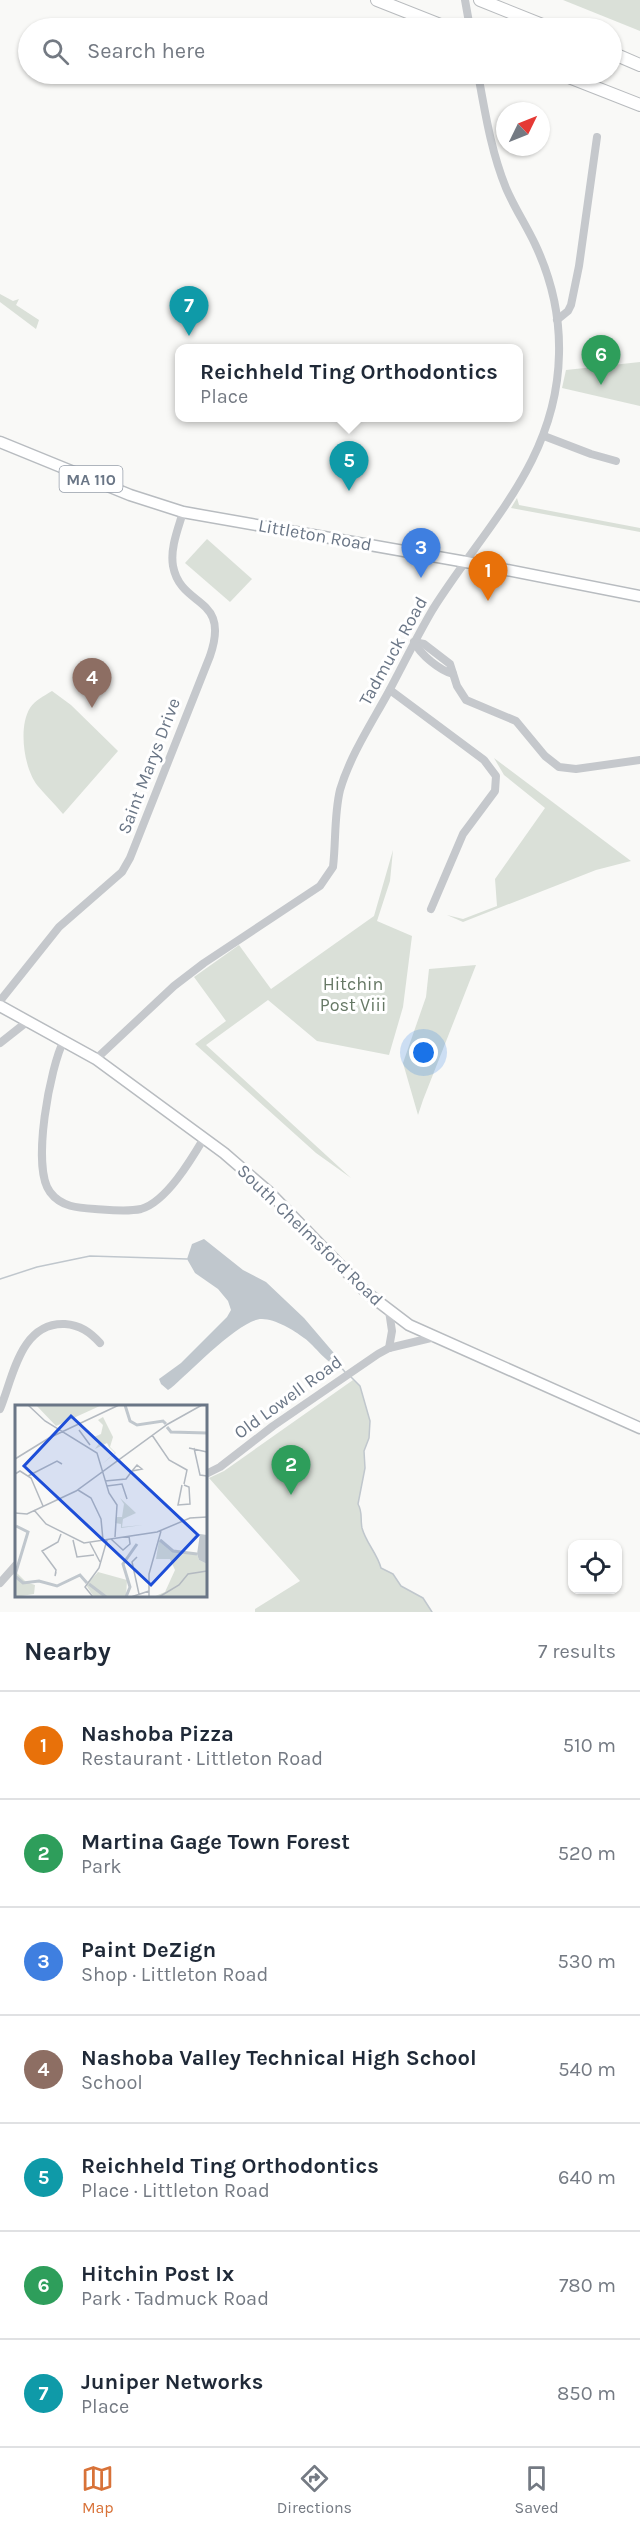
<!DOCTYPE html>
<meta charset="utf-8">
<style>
body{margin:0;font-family:Karla,sans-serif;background:#f6f6f7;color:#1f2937}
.controls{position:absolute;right:18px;bottom:18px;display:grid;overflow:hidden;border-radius:12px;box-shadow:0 2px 4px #0004}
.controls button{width:54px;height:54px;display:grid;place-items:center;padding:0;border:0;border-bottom:2px solid #e0e1e3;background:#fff;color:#1f2937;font:30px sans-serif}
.compass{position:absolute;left:496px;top:102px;width:54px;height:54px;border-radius:50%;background:#fff;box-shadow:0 2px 4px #0004;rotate:47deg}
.you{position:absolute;left:424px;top:1053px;width:21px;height:21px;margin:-15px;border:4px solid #fff;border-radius:50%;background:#1a73e8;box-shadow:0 0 0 9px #1a73e833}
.badge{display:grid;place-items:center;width:39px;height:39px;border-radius:50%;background:#d87238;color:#fff;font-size:20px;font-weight:700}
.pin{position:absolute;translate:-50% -50px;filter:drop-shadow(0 2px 3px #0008)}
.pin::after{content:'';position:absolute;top:32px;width:21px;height:18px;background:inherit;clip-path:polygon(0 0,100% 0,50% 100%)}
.popup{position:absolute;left:175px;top:344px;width:348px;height:78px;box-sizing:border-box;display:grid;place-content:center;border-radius:12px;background:#fff;filter:drop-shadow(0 2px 4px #0005);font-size:20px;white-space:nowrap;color:#747a83}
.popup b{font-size:22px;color:#1f2937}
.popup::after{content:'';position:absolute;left:50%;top:100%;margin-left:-12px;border:12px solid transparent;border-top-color:#fff}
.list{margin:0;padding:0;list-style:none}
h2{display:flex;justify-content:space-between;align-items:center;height:78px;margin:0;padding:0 24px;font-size:26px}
h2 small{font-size:20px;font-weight:400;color:#747a83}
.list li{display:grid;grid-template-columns:39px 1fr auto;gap:18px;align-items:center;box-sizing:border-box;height:108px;padding:0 24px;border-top:2px solid #e0e1e3}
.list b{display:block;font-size:22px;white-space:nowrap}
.list p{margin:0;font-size:20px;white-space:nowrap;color:#747a83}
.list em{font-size:20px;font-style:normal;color:#747a83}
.icon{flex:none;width:33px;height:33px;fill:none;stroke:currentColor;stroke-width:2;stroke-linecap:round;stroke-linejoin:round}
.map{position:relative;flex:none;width:640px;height:1612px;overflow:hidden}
.search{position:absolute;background:#fff;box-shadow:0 2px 4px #0004;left:18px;right:18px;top:18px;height:66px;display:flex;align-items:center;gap:15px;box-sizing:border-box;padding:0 21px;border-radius:33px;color:#747a83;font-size:22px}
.sheet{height:834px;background:#fff}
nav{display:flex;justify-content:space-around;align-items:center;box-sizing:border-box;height:84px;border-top:2px solid #e0e1e3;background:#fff;font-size:16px;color:#747a83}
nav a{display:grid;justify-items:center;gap:3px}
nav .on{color:#d87238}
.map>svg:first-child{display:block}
.green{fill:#dae0d8}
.water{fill:#c0c7cd}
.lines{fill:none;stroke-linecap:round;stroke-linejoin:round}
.stream{stroke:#c0c7cd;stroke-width:1.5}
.major-casing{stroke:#b8bcc0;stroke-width:13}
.highway-casing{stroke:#b8bbbe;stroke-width:14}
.minor{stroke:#c5c8cc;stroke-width:8}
.major{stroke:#fff;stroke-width:10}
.highway{stroke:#fff;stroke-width:12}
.labels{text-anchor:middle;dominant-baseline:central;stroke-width:6;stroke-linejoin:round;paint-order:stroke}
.shield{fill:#fff;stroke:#979faa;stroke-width:1.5}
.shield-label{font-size:16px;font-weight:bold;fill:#6a7686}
.street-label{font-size:18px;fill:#6a7686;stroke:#fff}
.park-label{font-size:18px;fill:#667865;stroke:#fff}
.inset-river{fill:none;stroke:#c0c7cd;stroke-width:3}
.inset-road{fill:none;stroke:#b3b9c0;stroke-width:1.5}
.view{fill:#1d4ed8;fill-opacity:0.15;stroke:#1d4ed8;stroke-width:3}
.inset-edge{fill:none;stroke:#6a7686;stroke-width:3}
</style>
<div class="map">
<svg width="640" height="1612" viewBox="0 0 640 1612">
<rect width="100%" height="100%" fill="#f9f9f7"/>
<g class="green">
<path d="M563,0H640V31Z"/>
<path d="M0,294L13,301L19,299L16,305L39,320L36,329L0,302Z"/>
<path d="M640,362V406L562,388L566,370Z"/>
<path d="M517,498L519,505L640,528V532L511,508Z"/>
<path d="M207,539L252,579L230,602L185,563Z"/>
<path d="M52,691L71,705L118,751L63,814C55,804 45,795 37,785C24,768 18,727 30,708C35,700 44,696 52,691Z"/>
<path d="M494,758L631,861L596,870L463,922L447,915L463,919L497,906L495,879L545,808L504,775Z"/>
<path d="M393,850L390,881L377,921L412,936L403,1007L389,1055L317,1041L268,1000L206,1045L351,1178L316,1153L195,1044L226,1021L194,977L239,945L271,989L374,916Z"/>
<path d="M476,965L423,1100L418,1115L403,1063L426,997L429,969Z"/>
<path d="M353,1380L360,1386L370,1421L369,1438L364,1451L365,1468L358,1504C363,1513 360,1518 362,1528C366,1543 377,1553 381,1568L393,1574L401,1586L423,1598L432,1612H255V1609L300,1581L209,1478L224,1471Z"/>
</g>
<path class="water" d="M204,1239L243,1270L266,1282L304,1318L339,1359L340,1366C325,1364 316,1346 304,1338C294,1330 275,1319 262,1319C241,1318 189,1373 171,1388L168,1390L161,1384L159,1379L181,1363L227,1317L231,1310L228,1301L218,1289L195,1273L187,1259L192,1244Z"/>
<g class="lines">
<g class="stream">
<path d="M0,1279L37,1267L90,1256L187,1259"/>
<path d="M340,1366L345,1372"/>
<path d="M351,1377L360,1386L370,1421L369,1438L364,1451L365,1468L358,1504C363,1513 360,1518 362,1528C366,1543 377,1553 381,1568L393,1574L401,1586L423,1598L432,1612"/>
</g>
<defs>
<g id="major">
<path d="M0,442L130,495L183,512L466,562L640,596"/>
<path d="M0,1006L96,1059L224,1153L269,1192L367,1293L409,1325L640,1428"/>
</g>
<g id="highway">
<path d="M377,0L448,28"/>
<path d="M480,0L550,28"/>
<path d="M612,53L640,65"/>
<path d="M561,74L640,105"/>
</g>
</defs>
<use href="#major" class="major-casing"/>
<use href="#highway" class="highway-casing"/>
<g class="minor">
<path d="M465,0L470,28"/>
<path d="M557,320L568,311L571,305L579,266L597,137"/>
<path d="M544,436L591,454L616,461"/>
<path d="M414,642L424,644L450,664L457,686L466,700L516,721L545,756L559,767L576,769L640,760"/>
<path d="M414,642C421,655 439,670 453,674"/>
<path d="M390,690L484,760L496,776L495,791L463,834L431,909"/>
<path d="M0,1001L59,927L122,872L130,858L210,656C231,595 181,609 173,566C170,548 178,529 183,512"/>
<path d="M64,1040C50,1067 31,1167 50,1192C61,1207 78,1208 95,1209C110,1210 127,1212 141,1209C166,1202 191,1160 204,1138"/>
<path d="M0,1043L28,1021"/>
<path d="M96,1059L174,986L204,963L320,886L333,867C336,842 334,815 340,790C350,756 371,724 388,693C403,665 417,636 433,609C486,525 557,461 559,354C560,316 551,278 535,244C526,225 514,207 506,188C491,151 485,112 478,74"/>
<path d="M389,1348L392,1331L389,1311"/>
<path d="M0,1409C13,1378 20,1322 65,1324C80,1325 90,1332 100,1343"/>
<path d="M206,1474L220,1467L273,1426L378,1354L389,1348L435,1337"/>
<path d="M0,1583L16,1565"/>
</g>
<use href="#major" class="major"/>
<use href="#highway" class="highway"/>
</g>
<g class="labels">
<rect class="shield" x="59.5" y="466" width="63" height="26" rx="4.5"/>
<g class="shield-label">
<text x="91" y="479">MA 110</text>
</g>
<g class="street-label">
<text transform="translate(315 535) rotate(10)">Littleton Road</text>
<text transform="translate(393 651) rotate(-61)">Tadmuck Road</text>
<text transform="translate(149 766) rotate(-69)">Saint Marys Drive</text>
<text transform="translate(310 1235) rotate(44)">South Chelmsford Road</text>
<text transform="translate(288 1397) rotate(-36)">Old Lowell Road</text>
</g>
<g class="park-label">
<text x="353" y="984">Hitchin<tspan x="353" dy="21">Post Viii</tspan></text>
</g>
</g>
<g transform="translate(15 1405)">
<rect width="192" height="192" fill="#f9f9f7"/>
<path d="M21,0H87L41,21ZM88,12L98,32L95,42L101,48L87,59L100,48L94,42L92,38L80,44L85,37L79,32L86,29L88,20L83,15ZM105,93L121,108L108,114L107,122L128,120L106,123V119L100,118L101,112H107L109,99ZM144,135L158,146L182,149L184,155L192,159V192H138L150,187L160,165L155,154H141ZM0,166L11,177L20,180L19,189L0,192ZM83,167L112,175L111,192H79L71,180Z" fill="#dae0d8"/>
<path d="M185,129L192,130V159L184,155L182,149Z" fill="#c0c7cd"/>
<path class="inset-river" d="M110,0L115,16L122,20L148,16L151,19M152,22L156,27L192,28M145,135L158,146L182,149M0,170L13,127L1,121M0,171L8,178L24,176L42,181L65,170L72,178M74,179L91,192M111,192L115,182L108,159L122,139"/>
<path class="inset-road" d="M13,0L30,16L82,48L94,88L102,100L100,132M64,25L75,40M137,30L154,55L172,65L169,79M174,43L192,47M179,43L185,70L192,71M0,54L34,33L104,0M0,69L5,66L16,73L28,101M13,71L42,56L47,59M90,76L111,74L117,66L122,60L127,64L117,66M167,80L163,100L175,99L174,82L169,80M92,81L107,79L112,94M63,85L76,93L86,114L88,135M19,105L31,119L69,138L142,127L175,113L192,112M0,108L12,109L61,86L153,19L187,0M96,134L108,145L115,139L114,131M58,135L62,152L79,150M75,138L85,157M122,152L117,157L124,189M41,167L40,171L41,165L27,146L43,137L46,129M78,192L70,182L84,163L92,135M116,192L134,186M134,192V169L146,126M144,192L164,180L173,169L192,166"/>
<path class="view" d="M56,11L183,130L136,180L9,61Z"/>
<rect width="192" height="192" class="inset-edge"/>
</g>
</svg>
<div class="controls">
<button><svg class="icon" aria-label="locate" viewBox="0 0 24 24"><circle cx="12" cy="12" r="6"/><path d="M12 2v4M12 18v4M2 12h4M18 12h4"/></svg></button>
</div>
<svg class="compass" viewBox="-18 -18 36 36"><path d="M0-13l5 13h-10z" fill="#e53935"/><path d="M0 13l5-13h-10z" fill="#747a83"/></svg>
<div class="you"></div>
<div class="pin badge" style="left:488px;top:601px;background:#e8710a">1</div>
<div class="pin badge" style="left:291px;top:1495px;background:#2e9e5b">2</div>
<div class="pin badge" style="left:421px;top:578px;background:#3f7fe0">3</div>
<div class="pin badge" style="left:92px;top:708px;background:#8d6e63">4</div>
<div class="pin badge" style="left:349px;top:491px;background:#0f9aa8">5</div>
<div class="popup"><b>Reichheld Ting Orthodontics</b>Place</div>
<div class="pin badge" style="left:601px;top:385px;background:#2e9e5b">6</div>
<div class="pin badge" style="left:189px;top:336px;background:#0f9aa8">7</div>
<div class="search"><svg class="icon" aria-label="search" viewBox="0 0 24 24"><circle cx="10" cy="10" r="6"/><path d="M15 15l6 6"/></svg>Search here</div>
</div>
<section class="sheet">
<h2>Nearby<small>7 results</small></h2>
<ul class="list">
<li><span class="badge" style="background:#e8710a">1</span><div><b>Nashoba Pizza</b><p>Restaurant · Littleton Road</p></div><em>510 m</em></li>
<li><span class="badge" style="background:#2e9e5b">2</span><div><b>Martina Gage Town Forest</b><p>Park</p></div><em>520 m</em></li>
<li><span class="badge" style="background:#3f7fe0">3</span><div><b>Paint DeZign</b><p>Shop · Littleton Road</p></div><em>530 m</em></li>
<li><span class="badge" style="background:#8d6e63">4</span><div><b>Nashoba Valley Technical High School</b><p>School</p></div><em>540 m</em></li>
<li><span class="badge" style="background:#0f9aa8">5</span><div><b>Reichheld Ting Orthodontics</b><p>Place · Littleton Road</p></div><em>640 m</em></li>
<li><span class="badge" style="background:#2e9e5b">6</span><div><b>Hitchin Post Ix</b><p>Park · Tadmuck Road</p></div><em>780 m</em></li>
<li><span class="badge" style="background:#0f9aa8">7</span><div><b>Juniper Networks</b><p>Place</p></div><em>850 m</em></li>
</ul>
</section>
<nav>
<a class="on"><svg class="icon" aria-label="map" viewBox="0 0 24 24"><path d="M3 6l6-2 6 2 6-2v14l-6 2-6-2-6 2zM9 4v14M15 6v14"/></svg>Map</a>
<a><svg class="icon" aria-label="directions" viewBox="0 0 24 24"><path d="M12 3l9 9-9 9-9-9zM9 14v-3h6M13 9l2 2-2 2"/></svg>Directions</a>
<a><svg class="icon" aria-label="saved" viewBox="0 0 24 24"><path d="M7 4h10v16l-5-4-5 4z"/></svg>Saved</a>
</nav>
